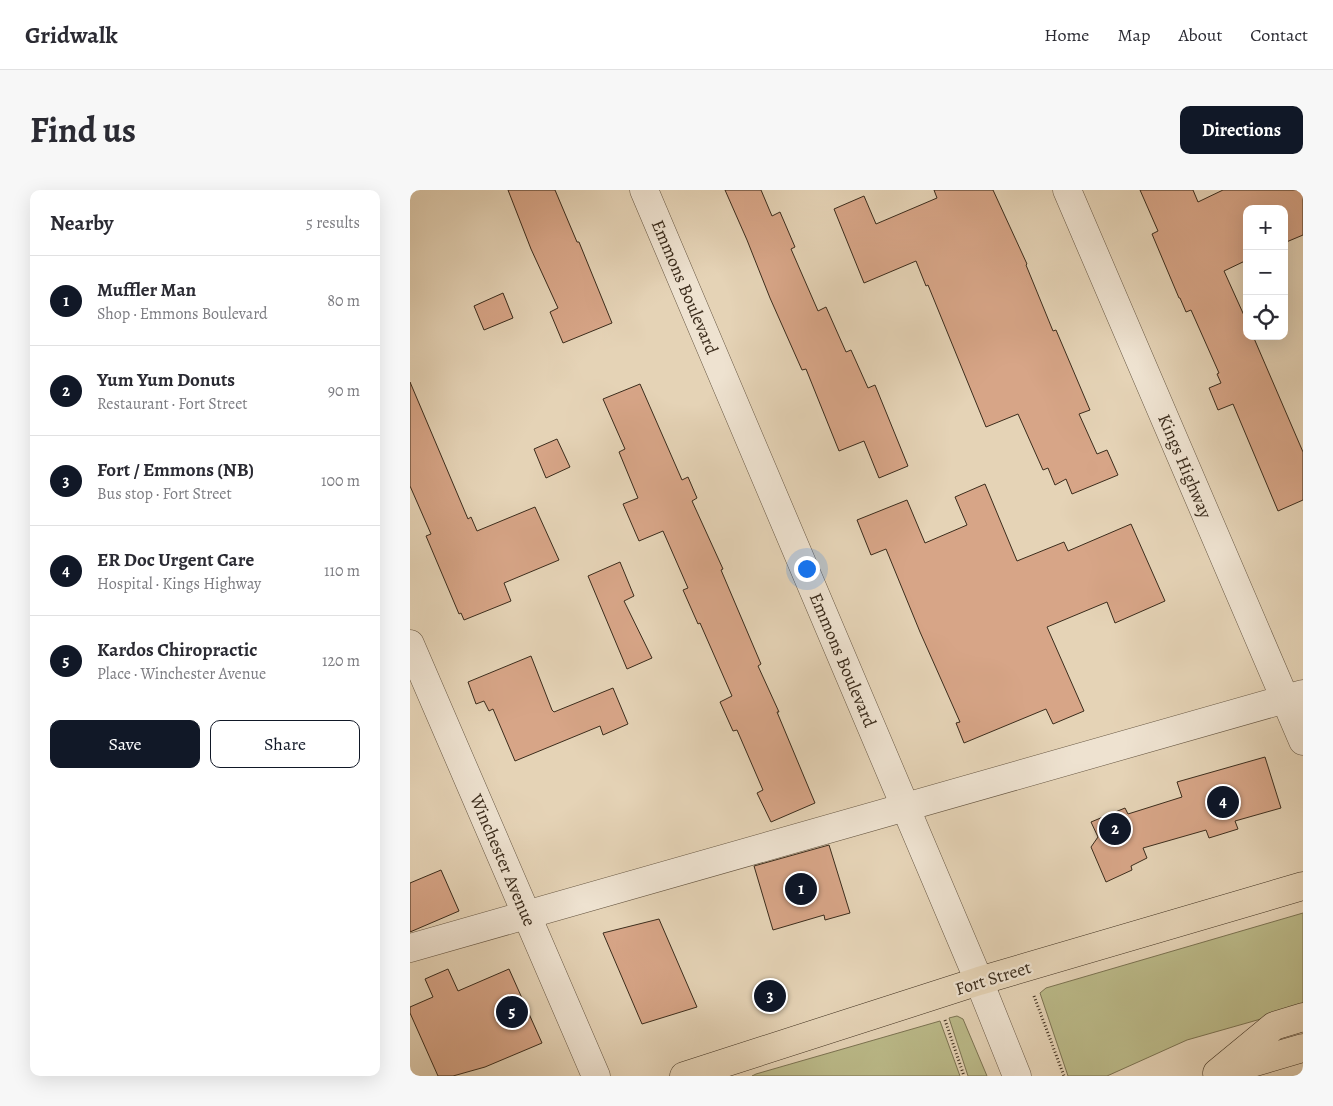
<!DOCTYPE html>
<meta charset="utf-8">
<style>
body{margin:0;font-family:Alegreya,serif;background:#f7f7f7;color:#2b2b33}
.controls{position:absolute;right:15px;top:15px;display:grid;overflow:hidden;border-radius:10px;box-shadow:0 5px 20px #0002}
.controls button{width:45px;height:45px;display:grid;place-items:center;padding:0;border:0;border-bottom:1px solid #e1e1e2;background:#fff;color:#2b2b33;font:25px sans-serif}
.you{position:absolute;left:396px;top:378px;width:18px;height:18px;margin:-12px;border:4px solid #fff;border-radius:50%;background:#1a73e8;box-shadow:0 0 0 8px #1a73e833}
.badge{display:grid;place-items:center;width:32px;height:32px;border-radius:50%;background:#111827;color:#fff;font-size:16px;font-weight:700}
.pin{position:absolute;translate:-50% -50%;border:2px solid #fff;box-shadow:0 1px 5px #0006}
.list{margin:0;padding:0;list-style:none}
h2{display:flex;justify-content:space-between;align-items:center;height:65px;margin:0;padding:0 20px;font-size:21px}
h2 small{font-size:16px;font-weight:400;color:#7c7c81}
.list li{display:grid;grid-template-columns:32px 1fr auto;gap:15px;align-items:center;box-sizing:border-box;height:90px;padding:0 20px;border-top:1px solid #e1e1e2}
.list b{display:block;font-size:19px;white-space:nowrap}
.list p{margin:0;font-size:16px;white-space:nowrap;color:#7c7c81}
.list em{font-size:16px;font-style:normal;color:#7c7c81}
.actions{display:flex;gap:10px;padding:15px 20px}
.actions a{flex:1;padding:11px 0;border:1px solid #111827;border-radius:10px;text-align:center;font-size:18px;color:#111827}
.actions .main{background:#111827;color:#fff}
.icon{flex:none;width:28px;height:28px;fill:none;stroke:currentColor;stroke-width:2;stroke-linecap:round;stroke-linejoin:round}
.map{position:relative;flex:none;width:893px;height:886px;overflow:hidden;border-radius:10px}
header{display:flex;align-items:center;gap:30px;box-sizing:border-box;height:70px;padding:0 25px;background:#fff;border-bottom:1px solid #e1e1e2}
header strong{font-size:24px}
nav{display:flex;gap:28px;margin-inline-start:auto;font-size:18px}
.intro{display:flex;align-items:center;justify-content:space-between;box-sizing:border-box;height:120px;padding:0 30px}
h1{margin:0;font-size:35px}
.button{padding:12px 22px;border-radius:10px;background:#111827;color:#fff;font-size:18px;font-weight:700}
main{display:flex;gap:30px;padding:0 30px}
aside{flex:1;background:#fff;border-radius:10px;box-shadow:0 5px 20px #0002}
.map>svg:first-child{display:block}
.green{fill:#bbba89;stroke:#7b7352}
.building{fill:#d7a587;stroke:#3b2c1c}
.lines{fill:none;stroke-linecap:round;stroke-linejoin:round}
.minor-casing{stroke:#665642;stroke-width:29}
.major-casing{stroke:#3b2c1c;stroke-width:29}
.path{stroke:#3b2c1c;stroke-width:3;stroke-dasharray:1 2.5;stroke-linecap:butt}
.minor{stroke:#eee2d0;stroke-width:28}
.major{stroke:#e5d3b6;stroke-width:28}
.labels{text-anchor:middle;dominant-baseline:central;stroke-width:4.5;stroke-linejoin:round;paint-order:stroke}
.street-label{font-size:18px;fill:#3b2c1c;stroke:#eee2d0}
</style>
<header>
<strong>Gridwalk</strong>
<nav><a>Home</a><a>Map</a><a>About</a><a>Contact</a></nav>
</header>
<div class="intro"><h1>Find us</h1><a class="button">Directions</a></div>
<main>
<aside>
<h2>Nearby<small>5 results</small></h2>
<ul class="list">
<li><span class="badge">1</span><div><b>Muffler Man</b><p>Shop · Emmons Boulevard</p></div><em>80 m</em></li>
<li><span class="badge">2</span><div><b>Yum Yum Donuts</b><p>Restaurant · Fort Street</p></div><em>90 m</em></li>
<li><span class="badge">3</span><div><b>Fort / Emmons (NB)</b><p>Bus stop · Fort Street</p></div><em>100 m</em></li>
<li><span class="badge">4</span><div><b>ER Doc Urgent Care</b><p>Hospital · Kings Highway</p></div><em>110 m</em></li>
<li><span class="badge">5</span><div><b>Kardos Chiropractic</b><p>Place · Winchester Avenue</p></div><em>120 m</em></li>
</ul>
<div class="actions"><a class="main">Save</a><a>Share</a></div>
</aside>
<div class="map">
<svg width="893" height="886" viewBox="0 0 893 886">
<rect width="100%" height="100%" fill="#e5d3b6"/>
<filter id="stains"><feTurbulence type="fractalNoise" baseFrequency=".004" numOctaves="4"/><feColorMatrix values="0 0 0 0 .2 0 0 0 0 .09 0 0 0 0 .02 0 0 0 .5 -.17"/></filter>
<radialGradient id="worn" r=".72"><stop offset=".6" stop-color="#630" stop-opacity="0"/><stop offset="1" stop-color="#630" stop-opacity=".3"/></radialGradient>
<g class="green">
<path d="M893,723V817L777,850L697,886H658L630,803L636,798Z"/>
<path d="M547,826L553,829L577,886H558L539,828Z"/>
<path d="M530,831L550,886H342L346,884Z"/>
</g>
<g class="building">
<path d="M98,0H145L167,52H169L202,133L153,153L140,122L148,118L121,59Z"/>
<path d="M315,0H351L362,26L370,22L385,57L381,59L408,121L416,117L436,162L441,160L458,198L465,195L498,276L469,288L454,251L429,261L396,179L392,180L360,108L337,50Z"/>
<path d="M524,0H583L617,74L616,75L643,141L646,140L680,220L669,224L687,264L697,260L708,285L662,304L656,289L645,295L638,278L633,280L608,224L576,237L518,95L516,96L506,71L454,93L424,19L454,6L466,34L527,8Z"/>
<path d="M730,0H783L788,12L813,0H893V45L874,53V19H837V70L814,81L837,132V146H843L893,262V310L868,321L823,214L808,220L799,198L811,193L807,184L809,183L781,120L776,122L770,108H769L742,44L748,41Z"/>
<path d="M93,103L103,128L74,140L64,116Z"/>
<path d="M0,192L58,329L61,327L67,341L125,317L149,370L94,393L101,411L54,430L51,423L49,424L16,346L21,344L0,296Z"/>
<path d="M230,194L272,290L278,287L287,308L282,311L313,379L311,380L351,474L348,476L369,522H367L405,613L361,632L347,603L353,600L327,540L323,541L310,512L322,506L290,433L288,434L273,400L278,398L253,341L229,351L213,314L228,308L209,262L215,259L193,209Z"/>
<path d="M147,249L160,277L136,288L124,259Z"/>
<path d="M575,294L607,371L654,352L658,361L721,334L755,411L705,433L697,412L637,437L674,521L643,534L636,519L554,553L546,533L550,532L510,442L476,359L461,365L447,330L497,310L515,353L557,335L545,307Z"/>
<path d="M210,372L224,406L214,411L242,468L217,479L178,386Z"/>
<path d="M121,466L142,520L144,522L203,498L218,534L193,545L190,536L105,571L83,519L79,521L74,511L66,514L58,492Z"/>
<path d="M855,567L871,618L825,631L828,639L799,648L796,640L733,658L737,668L721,676L722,680L696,692L681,657L688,647L681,632L715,618L718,624L772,607L767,592Z"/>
<path d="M419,655L440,723L415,730L414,725L363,740L344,676Z"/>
<path d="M31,680L49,721L0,742V693Z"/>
<path d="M249,729L287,817L232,834L193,743Z"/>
<path d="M38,779L48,801L99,779L132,853L75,877L43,886H28L0,823V817L23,807L15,789Z"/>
</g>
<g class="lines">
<defs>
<g id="minor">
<path d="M234,0L569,791L607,886"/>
<path d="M657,0L893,551"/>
<path d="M0,454L186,886"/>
<path d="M0,758L893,504"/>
</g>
<g id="major">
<path d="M818,880L893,858"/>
<path d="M807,883L864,836L893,827"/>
<path d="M274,886L569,791L893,696"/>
</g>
</defs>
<use href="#minor" class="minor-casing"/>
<use href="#major" class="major-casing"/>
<g class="path">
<path d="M624,806L654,886"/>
<path d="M535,830L554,886"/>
</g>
<use href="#minor" class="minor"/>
<use href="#major" class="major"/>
</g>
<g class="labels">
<g class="street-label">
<text transform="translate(275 97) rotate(67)">Emmons Boulevard</text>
<text transform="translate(775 276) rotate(67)">Kings Highway</text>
<text transform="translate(433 470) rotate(67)">Emmons Boulevard</text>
<text transform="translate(93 670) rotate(67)">Winchester Avenue</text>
<text transform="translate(583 788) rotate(-17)">Fort Street</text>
</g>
</g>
<rect width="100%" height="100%" filter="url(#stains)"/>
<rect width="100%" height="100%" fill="url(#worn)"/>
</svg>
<div class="controls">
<button>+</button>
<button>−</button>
<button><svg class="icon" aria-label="locate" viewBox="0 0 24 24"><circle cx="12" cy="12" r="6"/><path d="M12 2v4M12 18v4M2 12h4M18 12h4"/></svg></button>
</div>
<div class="you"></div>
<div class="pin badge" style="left:391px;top:699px">1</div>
<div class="pin badge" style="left:705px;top:639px">2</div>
<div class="pin badge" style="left:360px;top:806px">3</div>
<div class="pin badge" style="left:813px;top:612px">4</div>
<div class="pin badge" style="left:102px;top:822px">5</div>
</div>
</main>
